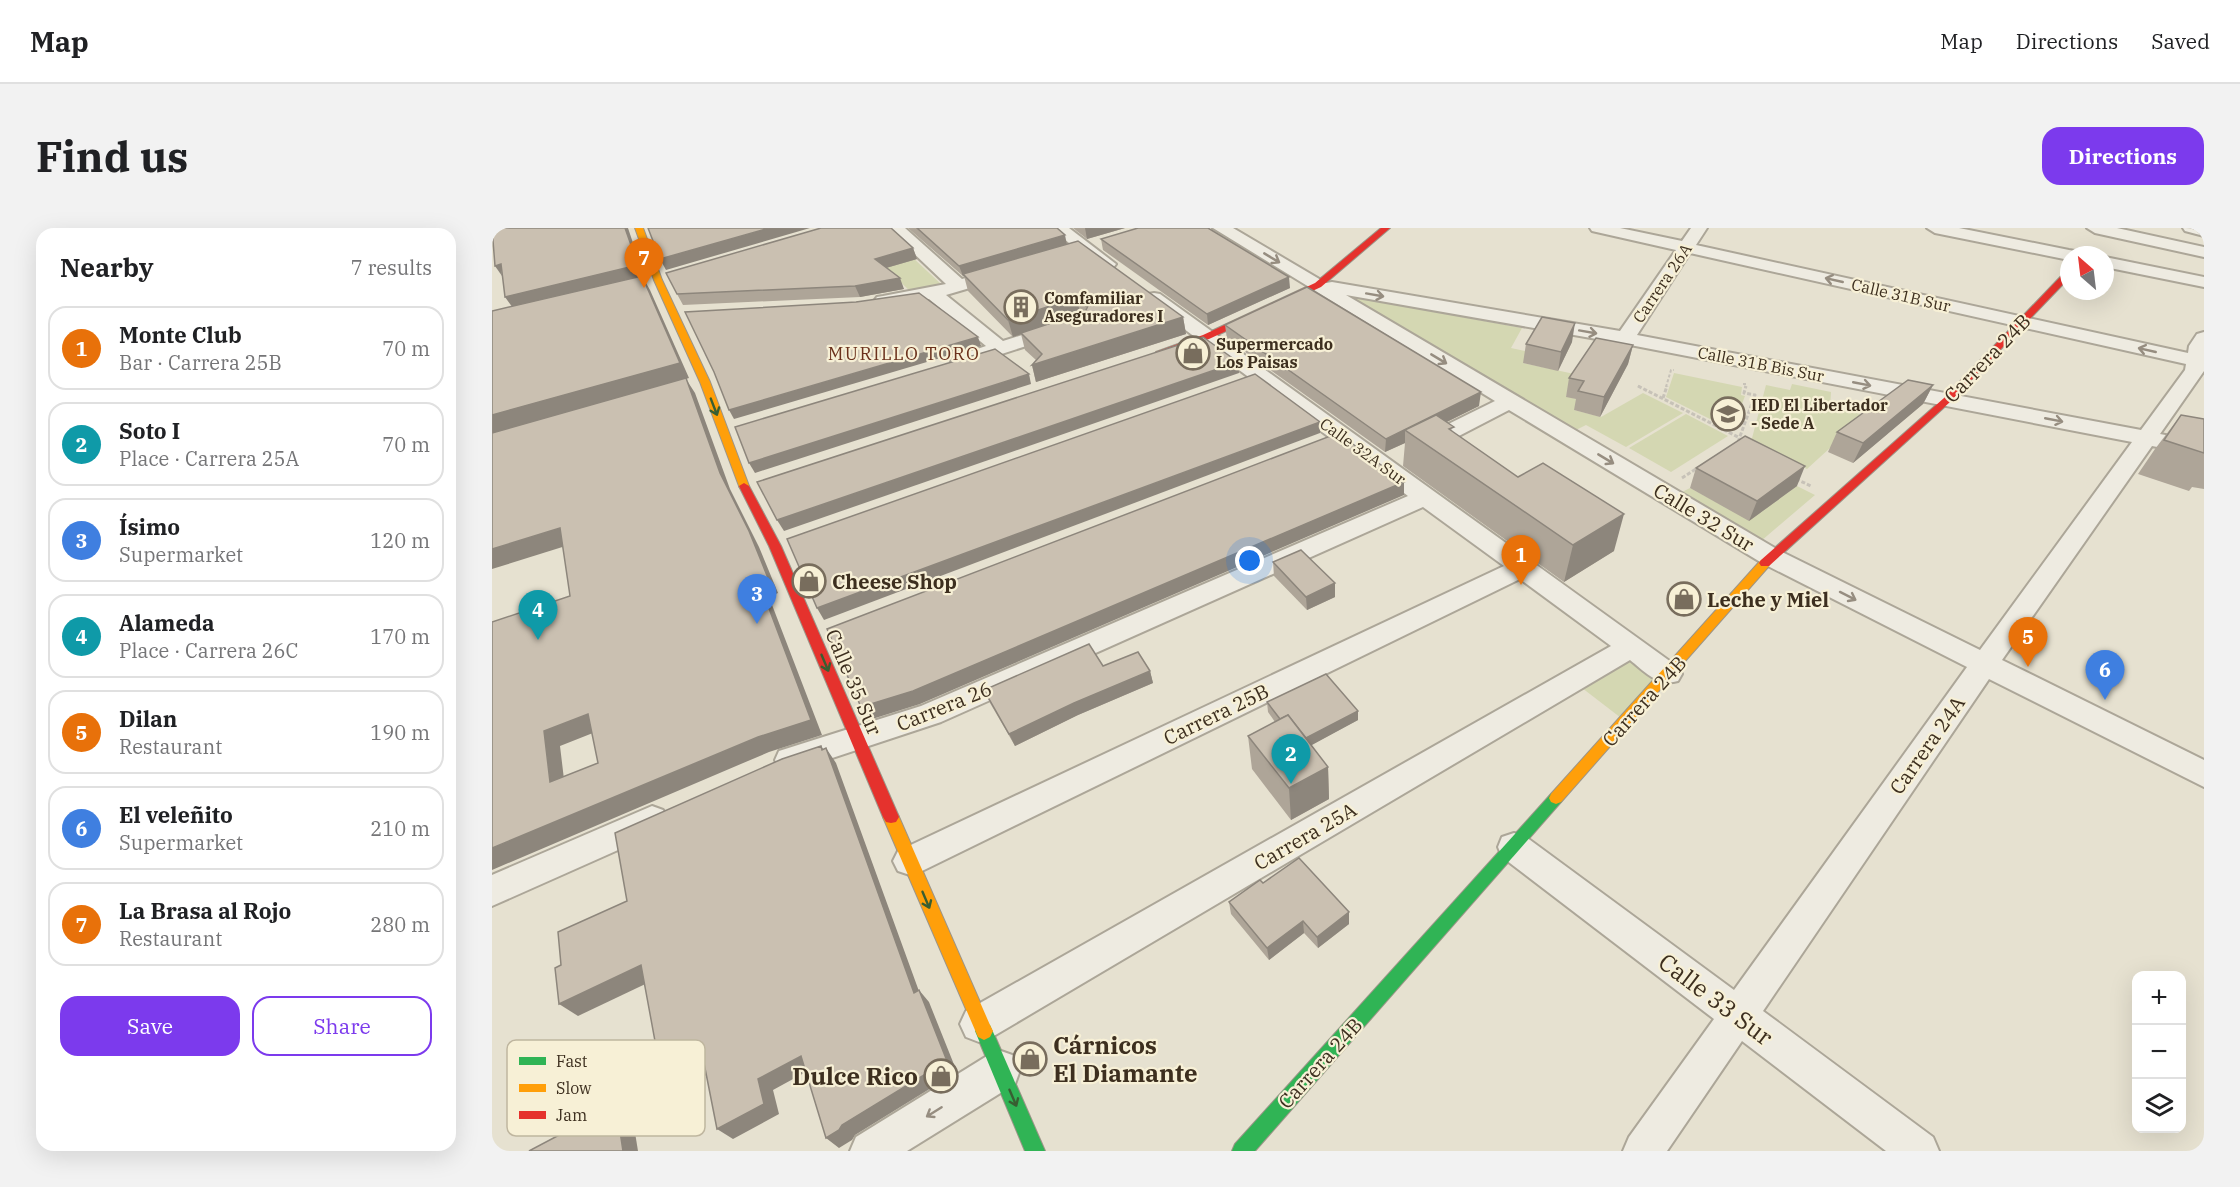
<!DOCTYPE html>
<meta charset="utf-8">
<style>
body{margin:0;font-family:"IBM Plex Serif",serif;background:#f2f2f2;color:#202124}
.controls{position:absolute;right:18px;bottom:18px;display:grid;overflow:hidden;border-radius:12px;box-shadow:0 6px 24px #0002}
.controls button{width:54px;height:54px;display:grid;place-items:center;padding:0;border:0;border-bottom:2px solid #e0e0e0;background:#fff;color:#202124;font:30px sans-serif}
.compass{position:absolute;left:1568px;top:18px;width:54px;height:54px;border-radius:50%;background:#fff;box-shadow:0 6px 24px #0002;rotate:332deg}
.you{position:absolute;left:758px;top:333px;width:21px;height:21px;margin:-15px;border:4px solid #fff;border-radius:50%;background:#1a73e8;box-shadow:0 0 0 9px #1a73e833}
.badge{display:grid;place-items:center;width:39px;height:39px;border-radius:50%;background:#7c3aed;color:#fff;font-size:20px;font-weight:700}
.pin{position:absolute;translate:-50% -50px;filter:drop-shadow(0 2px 3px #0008)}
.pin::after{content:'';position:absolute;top:32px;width:21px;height:18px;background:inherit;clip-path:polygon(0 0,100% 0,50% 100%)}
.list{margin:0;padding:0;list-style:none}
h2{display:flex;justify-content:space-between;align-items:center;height:78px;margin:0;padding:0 24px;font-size:26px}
h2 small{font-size:20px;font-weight:400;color:#757577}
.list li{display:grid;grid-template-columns:39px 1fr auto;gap:18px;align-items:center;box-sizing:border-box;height:84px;margin:0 12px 12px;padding:0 12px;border:2px solid #e0e0e0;border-radius:18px}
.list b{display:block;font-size:22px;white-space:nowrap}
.list p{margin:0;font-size:20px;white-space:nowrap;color:#757577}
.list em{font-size:20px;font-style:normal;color:#757577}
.actions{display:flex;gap:12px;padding:18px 24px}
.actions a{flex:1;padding:14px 0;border:2px solid #7c3aed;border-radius:18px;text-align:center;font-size:21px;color:#7c3aed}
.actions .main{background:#7c3aed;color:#fff}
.icon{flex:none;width:33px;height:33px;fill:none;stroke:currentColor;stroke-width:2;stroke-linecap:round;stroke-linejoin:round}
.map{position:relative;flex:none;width:1712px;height:923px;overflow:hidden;border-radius:18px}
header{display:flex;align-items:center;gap:36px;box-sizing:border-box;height:84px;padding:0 30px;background:#fff;border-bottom:2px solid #e0e0e0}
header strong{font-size:28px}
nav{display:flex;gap:33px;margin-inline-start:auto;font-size:21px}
.intro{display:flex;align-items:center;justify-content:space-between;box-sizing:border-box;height:144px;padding:0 36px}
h1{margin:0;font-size:42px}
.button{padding:15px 27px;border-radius:18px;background:#7c3aed;color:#fff;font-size:21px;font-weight:700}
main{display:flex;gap:36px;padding:0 36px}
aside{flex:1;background:#fff;border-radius:18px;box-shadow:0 6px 24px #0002}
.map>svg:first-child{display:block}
.green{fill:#d4d7b2}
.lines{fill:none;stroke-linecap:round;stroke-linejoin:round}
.street-casing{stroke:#aca698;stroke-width:4}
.fast-casing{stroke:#9c9588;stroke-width:2}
.slow-casing{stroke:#9c9588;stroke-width:2}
.jam-casing{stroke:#9c9588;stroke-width:2}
.path-far1{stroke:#c7c2b8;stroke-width:2;stroke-dasharray:3 2;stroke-linecap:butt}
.path{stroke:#c7c2b8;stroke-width:3;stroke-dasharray:4 2;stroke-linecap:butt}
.street{fill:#eeebe1;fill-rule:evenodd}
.fast{fill:#30b455;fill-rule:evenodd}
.slow{fill:#ff9f0a;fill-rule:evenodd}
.jam{fill:#e5322d;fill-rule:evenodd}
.wall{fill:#aea598}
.shaded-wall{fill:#8d867c}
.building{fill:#cac0b1;stroke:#8d867c;stroke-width:1.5;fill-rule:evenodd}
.oneway{stroke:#968d80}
.oneway2{stroke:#385e32}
.labels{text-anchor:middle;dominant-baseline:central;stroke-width:4.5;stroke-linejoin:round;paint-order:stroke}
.far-street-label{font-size:16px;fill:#3d2f1f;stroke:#f7f0d6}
.far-poi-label{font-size:16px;font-weight:bold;fill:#3d2f1f;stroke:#f7f0d6;text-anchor:start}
.far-neighbourhood-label{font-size:18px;letter-spacing:1.5px;fill:#6b311c;stroke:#f7f0d6}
.street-label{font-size:20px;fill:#3d2f1f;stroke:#f7f0d6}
.poi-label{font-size:20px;font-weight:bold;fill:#3d2f1f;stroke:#f7f0d6;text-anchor:start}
.near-street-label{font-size:24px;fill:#3d2f1f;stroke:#f7f0d6}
.near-poi-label{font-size:24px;font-weight:bold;fill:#3d2f1f;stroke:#f7f0d6;text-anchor:start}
.key{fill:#f7f0d6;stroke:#bfb69f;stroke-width:1.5}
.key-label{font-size:16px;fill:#3d2f1f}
</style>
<header>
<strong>Map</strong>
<nav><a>Map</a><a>Directions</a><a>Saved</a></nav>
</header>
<div class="intro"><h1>Find us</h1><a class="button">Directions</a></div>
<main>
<aside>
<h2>Nearby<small>7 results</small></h2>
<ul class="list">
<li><span class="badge" style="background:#e8710a">1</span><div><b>Monte Club</b><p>Bar · Carrera 25B</p></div><em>70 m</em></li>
<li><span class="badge" style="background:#0f9aa8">2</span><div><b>Soto I</b><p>Place · Carrera 25A</p></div><em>70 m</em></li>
<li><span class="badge" style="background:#3f7fe0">3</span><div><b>Ísimo</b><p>Supermarket</p></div><em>120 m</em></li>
<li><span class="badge" style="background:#0f9aa8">4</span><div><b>Alameda</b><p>Place · Carrera 26C</p></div><em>170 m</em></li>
<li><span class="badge" style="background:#e8710a">5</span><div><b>Dilan</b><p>Restaurant</p></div><em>190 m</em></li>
<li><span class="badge" style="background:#3f7fe0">6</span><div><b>El veleñito</b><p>Supermarket</p></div><em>210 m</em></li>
<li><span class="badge" style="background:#e8710a">7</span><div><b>La Brasa al Rojo</b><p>Restaurant</p></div><em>280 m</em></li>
</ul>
<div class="actions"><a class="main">Save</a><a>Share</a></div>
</aside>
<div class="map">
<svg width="1712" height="923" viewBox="0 0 1712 923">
<rect width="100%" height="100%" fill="#e6e1d0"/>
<g class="green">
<path d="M420,29L450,57L421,66L392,38Z"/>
<path d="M852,67L1030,100L1019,120L1037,124L1031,135L1087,147L1074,168L1088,172L1082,182L1109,189L1151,165L1191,185L1134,219L1094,197L1082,203Z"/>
<path d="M1182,145L1250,159L1249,167L1253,168L1240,202L1174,169Z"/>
<path d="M1300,156L1339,164L1338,180L1374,187L1315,241L1259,214L1274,157L1298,162Z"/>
<path d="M1194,186L1236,208L1179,244L1137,220Z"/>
<path d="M1305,258L1323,267L1269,313L1188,265L1198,260L1257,292Z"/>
<path d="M1139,419L1176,446L1133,493L1081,453Z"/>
</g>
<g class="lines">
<defs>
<g id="street">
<path d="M395,0H413L470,51L509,40L515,41L518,45L515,49L454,67L511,113L568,95L575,97L577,101L575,105L469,139L462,137L459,133L462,129L494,118L437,71L391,78L385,77L382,73L385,69L391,68L454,56Z"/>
<path d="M558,0H577L624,36L621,40H609Z"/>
<path d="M721,0H741L834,55L840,54L1128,103L1184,22L1100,3L1098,0H1128L1190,13L1199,0H1215L1204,17L1696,125L1697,118L1705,106L1712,104V143L1668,206L1712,214V228L1660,218L1510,432L1712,532V559L1497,451L1271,783L1441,909L1447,923H1394L1250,813L1175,923H1131L1137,909L1222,791L1010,629L1006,619L1010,609L1022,605L1034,609L1242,762L1475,439L1270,335L1017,182L936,224L928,226L920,224L917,219L920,214L1003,173ZM1198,25L1694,136L1693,142L1649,202L1145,107ZM854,67L1133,116L1640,214L1488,422L1288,323Z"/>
<path d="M1435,0H1467L1577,22L1583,23L1586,27H1577V32L1443,5Z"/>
<path d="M1595,0H1625L1712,19V29L1603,5Z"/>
<path d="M1691,0H1712V8L1693,3Z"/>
<path d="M1613,29L1712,49V59L1613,39Z"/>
<path d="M662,65L668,66L1186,439L1190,446L1186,453C1166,459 1153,444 1138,432L500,809L487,814L474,809L468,796L474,783L1119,418L1028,351L430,643L418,647L406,643L401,633L406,623L1012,338L931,279L449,494L298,544L287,541L283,532L287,523L429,478L916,268L656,74L653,70L656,66Z"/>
<path d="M160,578L171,582L176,592L171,602L0,678V647Z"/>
<path d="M509,823L523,828L528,842L523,856L415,923H358L364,909L495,828Z"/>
</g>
<g id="fast">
<path d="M1064,564L1069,566L1071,570L1069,574L763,923H740L743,916L1059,566Z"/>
<path d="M492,794L498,797L553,923H533L483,803L486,797Z"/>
</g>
<g id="slow">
<path d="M143,0H151L170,52L218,154L257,258L256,260H248L247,258L208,154L162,52Z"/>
<path d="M1273,331L1277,332L1279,335L1277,338L1069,574L1064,576L1059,574L1057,570L1059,566L1269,332Z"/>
<path d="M399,583L404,584L407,589L498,797L501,803L498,809L492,812L486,809L391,589L394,584Z"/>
</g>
<g id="jam">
<path d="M889,0H898L829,59L717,111L669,127L664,124L711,107L823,55Z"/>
<path d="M1574,43H1577V50L1458,174L1277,338H1269L1267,335L1269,332L1452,170Z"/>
<path d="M252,255L257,258L289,318L407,589L404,594L399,595L394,594L391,589L277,318L247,258Z"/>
</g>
</defs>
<use href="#street" class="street-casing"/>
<use href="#fast" class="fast-casing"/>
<use href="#slow" class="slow-casing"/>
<use href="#jam" class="jam-casing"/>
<g class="path-far1">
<path d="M1251,156H1254L1253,159"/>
<path d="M1146,158L1148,159"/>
<path d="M1174,159L1179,142H1182"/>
</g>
<g class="path">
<path d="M1146,158L1248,210"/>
<path d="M1171,170L1175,158"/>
<path d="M1246,214L1263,167L1252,165L1254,158"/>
<path d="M1190,250L1207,239"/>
<path d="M1304,251L1319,258"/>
</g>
<use href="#street" class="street"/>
<use href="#fast" class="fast"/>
<use href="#slow" class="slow"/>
<use href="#jam" class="jam"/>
</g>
<g class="wall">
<path d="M416,0H565L575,16L691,89L694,106L544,154L540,137L544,132L533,122L529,106L521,109L476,63L472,48H471Z"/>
<path d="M581,0H633L595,11Z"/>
<path d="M609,11L798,60L716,97L611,22Z"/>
<path d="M421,20L425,31L394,40L412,61L368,69L191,77L185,66Z"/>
<path d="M733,97L987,178L955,194L961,204L1122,323L1072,354L911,238L913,215L893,224L735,111Z"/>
<path d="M1080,114L1066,143L1031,135L1034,116Z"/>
<path d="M1141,117L1136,136L1108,189L1082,182L1084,171L1074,169L1077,150Z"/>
<path d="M1441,157L1431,176L1361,235L1336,224L1345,204Z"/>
<path d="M1689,187L1712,191V261L1700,259L1697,263L1646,246L1663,221Z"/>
<path d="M1204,240L1305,258L1257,293L1198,260Z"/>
<path d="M781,334L843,369L815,382L782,348Z"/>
<path d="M611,438L658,443L661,455L586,487L523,518L498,475L492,462Z"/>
<path d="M775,474L866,492L819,517L836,539L837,571L799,592L760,541L756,508L783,494L776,484Z"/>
<path d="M771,655L857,696L826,720L812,705L777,732L739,686L737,674Z"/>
</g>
<g class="shaded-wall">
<path d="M133,0H136L152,48H150L158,62L197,150L194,151L203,165L238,261L267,319L286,365L277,369L330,507L277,524L0,642V620L266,509L0,206V187L21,80L13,69Z"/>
<path d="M277,0H318L174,42L168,31Z"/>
<path d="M593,0H633L595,11Z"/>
<path d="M573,7L575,17L471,46L472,48H471L467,38Z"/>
<path d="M421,20L425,31L387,42L383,31Z"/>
<path d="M9,36L10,48L3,38Z"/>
<path d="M797,49L798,60L716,97L715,86Z"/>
<path d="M408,50L412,61L368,69L363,58Z"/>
<path d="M585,69L588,86L521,109L516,92Z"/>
<path d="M691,89L694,106L544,154L540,137Z"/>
<path d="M1083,95L1080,114L1066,143L1069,124Z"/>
<path d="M486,109L489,118L242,191L237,182Z"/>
<path d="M1141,117L1136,136L1108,189L1112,169Z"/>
<path d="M746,134L747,145L292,303L285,292Z"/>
<path d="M537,146L539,156L263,245L257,235Z"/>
<path d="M1441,157L1431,176L1361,235L1371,215Z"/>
<path d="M989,164L987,178L924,209L913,202V215L893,224L894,211Z"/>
<path d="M828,194V205L332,392L325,380Z"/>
<path d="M1313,238L1305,258L1257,293L1265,273Z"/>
<path d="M912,254V267L428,476L377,492L369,479Z"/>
<path d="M1132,286L1122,323L1072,354L1081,317Z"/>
<path d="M68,300L80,316L0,341V321Z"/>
<path d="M843,355V369L815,382L814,369Z"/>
<path d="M658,443L661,455L586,487L523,518L517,506L582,475Z"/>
<path d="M866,483V492L807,524L806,514Z"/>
<path d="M96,486L111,501L68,518L74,568L58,554L52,503Z"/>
<path d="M329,518L338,531L334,520L344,535L432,777L422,765Z"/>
<path d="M836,539L837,571L799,592L797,560Z"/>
<path d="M857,684V696L826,720L825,709Z"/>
<path d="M811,693L812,705L777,732L775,720Z"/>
<path d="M149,737L166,750L86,788L67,776Z"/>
<path d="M427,762L437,774L465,844L363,907L360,912L347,920L334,910Z"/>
<path d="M309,828L323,839L281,862L287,886L241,911L225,901L266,851Z"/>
<path d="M211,830L226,841L148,882L130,872Z"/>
<path d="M124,877L140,886L146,923H131Z"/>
</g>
<g class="building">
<path d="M0,0H133L146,37L13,69L9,36L3,38Z"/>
<path d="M156,0H277L168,31Z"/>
<path d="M329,0H399L421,20L383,31L408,50L363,58L185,66L174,45Z"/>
<path d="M425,0H565L573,7L467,38Z"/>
<path d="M646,0H716L797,49L715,86L609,11Z"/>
<path d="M586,13L691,89L540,137L550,126L529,105L593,84L596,78L594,72L585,69L516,92L471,46Z"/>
<path d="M150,48L188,135L0,187V83Z"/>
<path d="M815,59L989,164L894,211L733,97Z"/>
<path d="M427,65L486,109L237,182L222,144L193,84L364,74Z"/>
<path d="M1050,89L1083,95L1069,124L1034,116Z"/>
<path d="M711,109L746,134L285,292L265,254Z"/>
<path d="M1104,110L1141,117L1112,169L1086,163L1092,153L1077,150Z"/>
<path d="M503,121L537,146L257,235L243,199Z"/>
<path d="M763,146L828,194L325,380L295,311Z"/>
<path d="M194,150L228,245L257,303L276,350L267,354L319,492L266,509L0,620V394L78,368L68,300L0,321V205ZM96,486L106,535L58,554L52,503Z"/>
<path d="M1416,152L1441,157L1371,215L1345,204Z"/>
<path d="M944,187L962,199L957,201L1026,249L1051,235L1132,286L1081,317L913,202Z"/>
<path d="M1689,187L1712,191V225L1672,212Z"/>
<path d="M846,205L912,254L421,463L369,479L335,401Z"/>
<path d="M1253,208L1313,238L1265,273L1204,240Z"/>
<path d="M809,322L843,355L814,369L781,334Z"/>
<path d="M597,416L611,438L646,424L658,443L582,475L517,506L492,462Z"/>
<path d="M834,446L866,483L814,510L796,487L788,491L775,474Z"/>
<path d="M796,487L836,539L797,560L756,508Z"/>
<path d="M329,518L330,522L334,520L422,765L427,762L455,833L350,897L347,902L334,910L309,828L266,851L272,876L225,901L211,830L130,872L125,832L163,813L149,737L67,776L63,740L69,737L66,704L135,673L123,605L290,531Z"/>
<path d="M807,630L857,684L825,709L811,693L775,720L737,674L768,652L771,655Z"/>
<path d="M124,877L131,923H37Z"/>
</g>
<defs><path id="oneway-shaft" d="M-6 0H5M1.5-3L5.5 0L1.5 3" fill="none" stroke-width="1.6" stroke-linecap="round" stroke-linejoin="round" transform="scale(1.5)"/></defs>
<g class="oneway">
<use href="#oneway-shaft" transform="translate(780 30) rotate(31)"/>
<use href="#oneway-shaft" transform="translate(1342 52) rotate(-167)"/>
<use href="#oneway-shaft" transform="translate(883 67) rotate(10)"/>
<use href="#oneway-shaft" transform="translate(1096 104) rotate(10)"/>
<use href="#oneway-shaft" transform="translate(1655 122) rotate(-167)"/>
<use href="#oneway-shaft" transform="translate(947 131) rotate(31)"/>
<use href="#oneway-shaft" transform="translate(1370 156) rotate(11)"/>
<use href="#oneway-shaft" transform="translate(1562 192) rotate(11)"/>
<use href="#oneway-shaft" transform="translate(1114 231) rotate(31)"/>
<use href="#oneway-shaft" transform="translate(1356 368) rotate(27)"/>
<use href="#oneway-shaft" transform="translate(442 884) rotate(148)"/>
</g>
<g class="oneway2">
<use href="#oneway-shaft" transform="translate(222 179) rotate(69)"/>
<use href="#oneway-shaft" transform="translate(333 435) rotate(67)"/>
<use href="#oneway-shaft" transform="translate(434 672) rotate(67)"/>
<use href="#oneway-shaft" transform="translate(521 870) rotate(67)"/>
</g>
<defs>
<symbol id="building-ring" viewBox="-11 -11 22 22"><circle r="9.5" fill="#f7f0d6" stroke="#786d5d" stroke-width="1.5"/><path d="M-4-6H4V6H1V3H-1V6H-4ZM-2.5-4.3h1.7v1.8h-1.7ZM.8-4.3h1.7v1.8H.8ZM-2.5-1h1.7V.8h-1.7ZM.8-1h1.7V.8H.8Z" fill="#786d5d"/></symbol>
<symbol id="shop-ring" viewBox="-11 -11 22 22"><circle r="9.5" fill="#f7f0d6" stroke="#786d5d" stroke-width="1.5"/><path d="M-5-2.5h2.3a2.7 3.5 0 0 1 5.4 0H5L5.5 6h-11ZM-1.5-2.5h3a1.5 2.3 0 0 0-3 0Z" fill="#786d5d"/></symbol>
<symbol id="school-ring" viewBox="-11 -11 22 22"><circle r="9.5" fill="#f7f0d6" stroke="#786d5d" stroke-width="1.5"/><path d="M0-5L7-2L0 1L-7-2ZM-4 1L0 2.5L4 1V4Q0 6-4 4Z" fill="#786d5d"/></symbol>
</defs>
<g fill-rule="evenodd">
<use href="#building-ring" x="510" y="60" width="38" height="38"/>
<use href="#shop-ring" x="682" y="106" width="38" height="38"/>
<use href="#school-ring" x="1217" y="167" width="38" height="38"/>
<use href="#shop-ring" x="298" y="334" width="38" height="38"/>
<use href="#shop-ring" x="1173" y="352" width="38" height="38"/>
<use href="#shop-ring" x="519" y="812" width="38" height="38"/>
<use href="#shop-ring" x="430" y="829" width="38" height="38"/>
</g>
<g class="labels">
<g class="far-street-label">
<text transform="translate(1170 55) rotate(-56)">Carrera 26A</text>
<text transform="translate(1409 67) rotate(13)">Calle 31B Sur</text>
<text transform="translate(1269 136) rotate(11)">Calle 31B Bis Sur</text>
<text transform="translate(871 223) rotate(36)">Calle 32A Sur</text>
</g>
<g class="far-poi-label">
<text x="552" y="70">Comfamiliar<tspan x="552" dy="18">Aseguradores I</tspan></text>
<text x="724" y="116">Supermercado<tspan x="724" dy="18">Los Paisas</tspan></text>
<text x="1259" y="177">IED El Libertador<tspan x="1259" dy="18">- Sede A</tspan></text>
</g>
<g class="far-neighbourhood-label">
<text x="412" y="125">MURILLO TORO</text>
</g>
<g class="street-label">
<text transform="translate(1495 130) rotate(-46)">Carrera 24B</text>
<text transform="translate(1212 289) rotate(31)">Calle 32 Sur</text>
<text transform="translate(362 454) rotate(67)">Calle 35 Sur</text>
<text transform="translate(1152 473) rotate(-48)">Carrera 24B</text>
<text transform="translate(452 478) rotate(-22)">Carrera 26</text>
<text transform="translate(724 486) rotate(-26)">Carrera 25B</text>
<text transform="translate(1435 517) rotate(-55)">Carrera 24A</text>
<text transform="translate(813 608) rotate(-30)">Carrera 25A</text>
<text transform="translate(828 835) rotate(-48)">Carrera 24B</text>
</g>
<g class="poi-label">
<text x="340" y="353">Cheese Shop</text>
<text x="1215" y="371">Leche y Miel</text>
</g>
<g class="near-street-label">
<text transform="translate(1224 771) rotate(37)">Calle 33 Sur</text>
</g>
<g class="near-poi-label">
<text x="561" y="817">Cárnicos<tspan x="561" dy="28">El Diamante</tspan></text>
<text x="426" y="848" text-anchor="end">Dulce Rico</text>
</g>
</g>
<rect x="15" y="812" width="198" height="96" rx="9" class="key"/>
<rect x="27" y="829" width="27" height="8" fill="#30b455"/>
<rect x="27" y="856" width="27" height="8" fill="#ff9f0a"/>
<rect x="27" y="883" width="27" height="8" fill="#e5322d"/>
<g class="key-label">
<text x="64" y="839">Fast</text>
<text x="64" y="866">Slow</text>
<text x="64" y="893">Jam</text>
</g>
</svg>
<div class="controls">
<button>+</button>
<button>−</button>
<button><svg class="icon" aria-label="layers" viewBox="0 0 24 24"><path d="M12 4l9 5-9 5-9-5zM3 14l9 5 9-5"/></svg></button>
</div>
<svg class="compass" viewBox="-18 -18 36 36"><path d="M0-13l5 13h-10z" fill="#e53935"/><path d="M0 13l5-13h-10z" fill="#757577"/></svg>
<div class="you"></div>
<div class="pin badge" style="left:1029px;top:357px;background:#e8710a">1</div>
<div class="pin badge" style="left:799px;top:556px;background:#0f9aa8">2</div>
<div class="pin badge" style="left:265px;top:396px;background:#3f7fe0">3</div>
<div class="pin badge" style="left:46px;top:412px;background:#0f9aa8">4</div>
<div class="pin badge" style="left:1536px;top:439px;background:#e8710a">5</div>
<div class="pin badge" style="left:1613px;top:472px;background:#3f7fe0">6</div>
<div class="pin badge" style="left:152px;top:60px;background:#e8710a">7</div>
</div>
</main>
